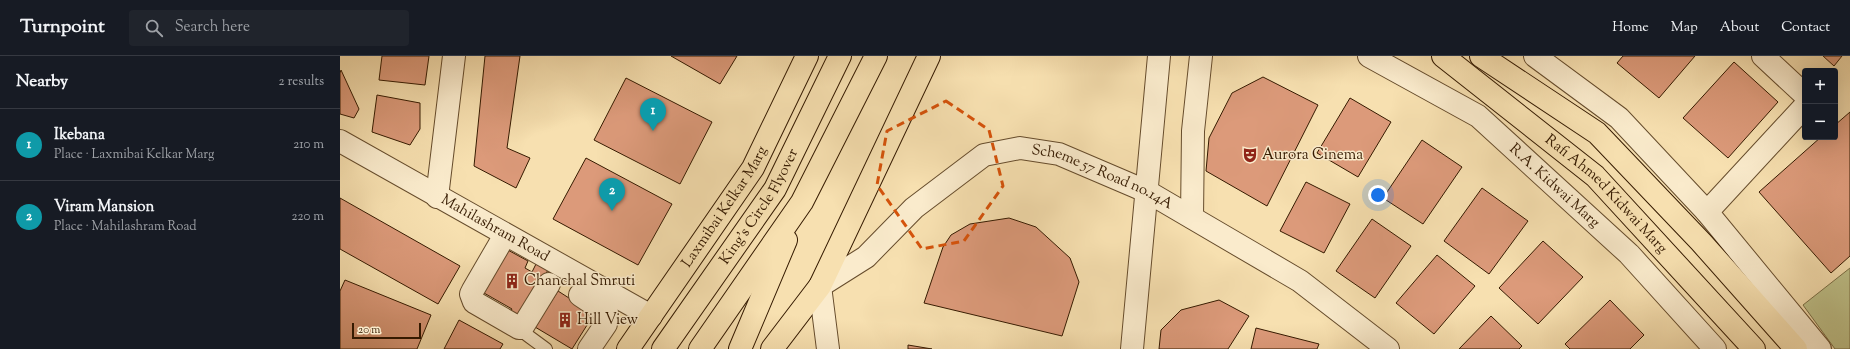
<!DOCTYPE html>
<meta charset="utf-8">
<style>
body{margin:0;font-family:"Sorts Mill Goudy",serif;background:#20242c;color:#f1f3f6}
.controls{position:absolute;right:12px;top:12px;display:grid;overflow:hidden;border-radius:4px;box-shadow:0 4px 16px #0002}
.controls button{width:36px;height:36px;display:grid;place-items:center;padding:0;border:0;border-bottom:1px solid #363941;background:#171b24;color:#f1f3f6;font:20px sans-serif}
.scale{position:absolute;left:12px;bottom:10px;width:69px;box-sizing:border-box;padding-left:4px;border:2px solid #351a00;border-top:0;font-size:11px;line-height:14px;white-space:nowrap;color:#351a00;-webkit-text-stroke:3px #faebcc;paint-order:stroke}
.you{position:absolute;left:1038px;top:139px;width:14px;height:14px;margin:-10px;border:3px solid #fff;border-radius:50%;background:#1a73e8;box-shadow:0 0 0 6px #1a73e833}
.badge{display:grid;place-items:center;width:26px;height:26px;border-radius:50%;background:#c59692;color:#fff;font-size:13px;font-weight:700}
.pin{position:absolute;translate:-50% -33px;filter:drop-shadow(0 1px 2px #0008)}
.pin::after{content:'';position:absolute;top:21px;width:14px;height:12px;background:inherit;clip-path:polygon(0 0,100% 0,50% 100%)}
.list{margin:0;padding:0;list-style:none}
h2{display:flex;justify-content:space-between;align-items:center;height:52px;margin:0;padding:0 16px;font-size:17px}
h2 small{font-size:13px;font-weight:400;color:#9ea1a6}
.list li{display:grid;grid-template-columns:26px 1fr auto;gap:12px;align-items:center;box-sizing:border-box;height:72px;padding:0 16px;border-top:1px solid #363941}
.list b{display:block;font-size:15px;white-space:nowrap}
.list p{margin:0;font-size:13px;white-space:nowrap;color:#9ea1a6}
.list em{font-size:13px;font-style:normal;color:#9ea1a6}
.icon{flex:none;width:22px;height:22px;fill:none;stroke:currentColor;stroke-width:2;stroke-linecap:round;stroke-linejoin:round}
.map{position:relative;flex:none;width:1510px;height:293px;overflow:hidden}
header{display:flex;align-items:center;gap:24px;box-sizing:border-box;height:56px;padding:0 20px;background:#171b24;border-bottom:1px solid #363941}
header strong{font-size:19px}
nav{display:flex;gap:22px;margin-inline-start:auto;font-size:14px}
.search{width:280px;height:36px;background:#20242c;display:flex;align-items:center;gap:10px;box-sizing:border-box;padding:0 14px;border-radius:4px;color:#9ea1a6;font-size:15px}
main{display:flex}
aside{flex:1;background:#171b24}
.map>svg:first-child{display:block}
.green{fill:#bfc28a;stroke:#7a6e45}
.building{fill:#dc9a7a;stroke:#351a00}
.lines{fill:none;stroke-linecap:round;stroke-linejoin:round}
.service-casing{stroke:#664c2c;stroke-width:14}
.minor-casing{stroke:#664c2c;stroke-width:24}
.tertiary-casing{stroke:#664c2c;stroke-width:24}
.primary-casing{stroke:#351a00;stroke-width:24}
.trunk-casing{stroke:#351a00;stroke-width:24}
.service{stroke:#faebcc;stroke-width:12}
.minor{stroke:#faebcc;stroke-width:22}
.tertiary{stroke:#faebcc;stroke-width:22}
.primary{stroke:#f7e0b0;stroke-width:22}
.trunk{stroke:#f7e0b0;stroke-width:22}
.marked{fill:none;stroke:#d6530b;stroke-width:3;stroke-dasharray:8 5;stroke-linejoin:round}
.labels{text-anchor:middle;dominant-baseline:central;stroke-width:3;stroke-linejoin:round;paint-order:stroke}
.poi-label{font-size:15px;fill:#351a00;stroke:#faebcc;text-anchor:start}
.street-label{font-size:15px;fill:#351a00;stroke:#faebcc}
</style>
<header>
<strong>Turnpoint</strong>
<div class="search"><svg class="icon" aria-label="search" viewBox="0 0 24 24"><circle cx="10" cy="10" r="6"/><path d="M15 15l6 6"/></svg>Search here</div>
<nav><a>Home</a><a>Map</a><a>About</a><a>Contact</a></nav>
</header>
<main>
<aside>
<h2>Nearby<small>2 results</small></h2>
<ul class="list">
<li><span class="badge" style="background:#0f9aa8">1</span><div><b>Ikebana</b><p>Place · Laxmibai Kelkar Marg</p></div><em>210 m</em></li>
<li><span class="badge" style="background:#0f9aa8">2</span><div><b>Viram Mansion</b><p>Place · Mahilashram Road</p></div><em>220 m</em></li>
</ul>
</aside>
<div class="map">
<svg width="1510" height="293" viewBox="0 0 1510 293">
<rect width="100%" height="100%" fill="#f7e0b0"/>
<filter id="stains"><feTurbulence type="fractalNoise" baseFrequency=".005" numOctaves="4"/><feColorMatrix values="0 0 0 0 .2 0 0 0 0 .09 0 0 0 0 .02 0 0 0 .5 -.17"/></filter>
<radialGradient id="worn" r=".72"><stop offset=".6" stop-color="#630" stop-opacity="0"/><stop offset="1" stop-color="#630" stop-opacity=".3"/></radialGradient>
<path class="green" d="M1510,212V293H1495L1463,249Z"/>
<g class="building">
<path d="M42,0H89L85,29L39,24Z"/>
<path d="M145,0H180L167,92L190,102L176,132L134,110Z"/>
<path d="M331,0H397L380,28Z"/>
<path d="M1283,0H1355L1319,42L1277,7Z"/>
<path d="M1483,0H1502L1494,10Z"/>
<path d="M1394,6L1438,46L1388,102L1343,62Z"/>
<path d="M1,14L19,53L14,62L0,58V17Z"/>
<path d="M923,21L978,49L927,150L866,115L869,82L892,37Z"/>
<path d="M286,22L372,66L340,128L254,84Z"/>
<path d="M37,39L80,47V73L70,89L32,76Z"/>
<path d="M1010,42L1051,66L1018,121L977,97Z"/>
<path d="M1510,56V200L1491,217L1419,136L1481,81H1495V69Z"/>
<path d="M1082,84L1122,111L1083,168L1043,142Z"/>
<path d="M246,102L332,148L298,209L213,163Z"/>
<path d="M966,126L1010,148L984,197L940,175Z"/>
<path d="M1142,132L1188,165L1149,218L1104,185Z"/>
<path d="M0,142L120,210L98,248L0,193Z"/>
<path d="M669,162L696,171L730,202L739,226L722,280L584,247L603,191L611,179L630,168Z"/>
<path d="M1032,163L1071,190L1035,242L996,215Z"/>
<path d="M1203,185L1243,221L1198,268L1159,232Z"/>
<path d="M166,193L188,205L185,212L192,216L196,208L208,214L193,240L181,268L167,261L172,253L137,233Z"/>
<path d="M1097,199L1135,230L1094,278L1056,247Z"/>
<path d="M5,224L91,259L77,293H0V235Z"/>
<path d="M218,235L254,258L232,293L195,271Z"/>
<path d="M879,244L909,260L888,293H819L821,274L841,254Z"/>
<path d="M1270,244L1304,279L1290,293H1230L1225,288Z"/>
<path d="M1151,260L1182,290L1179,293H1119Z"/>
<path d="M119,264L163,288L160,293H104Z"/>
<path d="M916,272L979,288L977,293H911Z"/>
<path d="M568,289L592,293H568Z"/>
</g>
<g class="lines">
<defs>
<path id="service" d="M187,279L206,293"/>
<g id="minor">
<path d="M1423,0L1465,39"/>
<path id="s1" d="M0,85L311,260"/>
<path d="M97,141L114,0"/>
<path d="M1367,156L1465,50"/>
<path d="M852,161L853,75L861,0"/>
<path d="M165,179L133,234L131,238L134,246L179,272H182L209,228"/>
<path id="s2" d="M480,230L526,201L574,152L644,99L680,92L719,98L808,136L960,225L1048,293"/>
<path d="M240,239L267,257L266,268L249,293"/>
<path d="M792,293L819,0"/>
</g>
<g id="tertiary">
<path id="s3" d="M1029,0L1138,60L1289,198L1375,293"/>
<path d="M1195,0L1279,62L1367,156L1480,293"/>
<path d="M480,230L488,293"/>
</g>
<g id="primary">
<path id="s4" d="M1103,0L1255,120L1414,293"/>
<path d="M1141,0L1257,77L1361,186L1456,293"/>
</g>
<g id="trunk">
<path id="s5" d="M288,293L413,112L467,0"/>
<path id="s6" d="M323,293L435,133L500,0"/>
<path d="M360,293L462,146L536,0"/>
<path d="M400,293L446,184"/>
<path d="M432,293L480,230L589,0"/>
</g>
</defs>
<use href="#service" class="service-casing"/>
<use href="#minor" class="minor-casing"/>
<use href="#tertiary" class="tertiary-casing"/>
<use href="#primary" class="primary-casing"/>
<use href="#trunk" class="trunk-casing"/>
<use href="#service" class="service"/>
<use href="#minor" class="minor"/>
<use href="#tertiary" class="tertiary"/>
<use href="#primary" class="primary"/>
<use href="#trunk" class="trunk"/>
</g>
<path class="marked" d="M606,45L649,74L663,130L624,185L582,193L537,129L547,75Z"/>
<defs>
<symbol id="theatre-bare" viewBox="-9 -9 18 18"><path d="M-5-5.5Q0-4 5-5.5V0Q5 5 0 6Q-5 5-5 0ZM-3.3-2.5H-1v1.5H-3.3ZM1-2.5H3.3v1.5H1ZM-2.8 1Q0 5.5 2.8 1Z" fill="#8f2418" stroke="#faebcc" stroke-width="2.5" paint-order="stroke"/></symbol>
<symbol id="building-bare" viewBox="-9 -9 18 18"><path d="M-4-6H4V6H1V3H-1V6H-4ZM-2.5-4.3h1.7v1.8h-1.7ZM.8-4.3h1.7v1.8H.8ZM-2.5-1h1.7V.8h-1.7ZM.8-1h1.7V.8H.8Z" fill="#8f2418" stroke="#faebcc" stroke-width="2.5" paint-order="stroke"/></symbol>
</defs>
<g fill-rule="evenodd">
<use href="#theatre-bare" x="899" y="88" width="22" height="22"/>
<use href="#building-bare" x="161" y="214" width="22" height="22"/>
<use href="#building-bare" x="214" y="253" width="22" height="22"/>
</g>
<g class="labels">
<g class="poi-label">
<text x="922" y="99">Aurora Cinema</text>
<text x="184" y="225">Chanchal Smruti</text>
<text x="237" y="264">Hill View</text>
</g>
<g class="street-label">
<text stroke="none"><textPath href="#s2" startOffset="335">Scheme 57 Road no.14A</textPath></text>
<text stroke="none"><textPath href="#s3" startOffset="228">R.A. Kidwai Marg</textPath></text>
<text stroke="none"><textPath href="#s4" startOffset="214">Rafi Ahmed Kidwai Marg</textPath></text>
<text stroke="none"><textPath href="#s5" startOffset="172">Laxmibai Kelkar Marg</textPath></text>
<text stroke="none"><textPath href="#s6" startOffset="172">King's Circle Flyover</textPath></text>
<text stroke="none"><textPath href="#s1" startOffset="178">Mahilashram Road</textPath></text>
</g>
</g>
<rect width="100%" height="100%" filter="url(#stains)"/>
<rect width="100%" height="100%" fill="url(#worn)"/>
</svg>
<div class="controls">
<button>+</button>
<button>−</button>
</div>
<div class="scale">20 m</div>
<div class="you"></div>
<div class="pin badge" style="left:313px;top:75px;background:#0f9aa8">1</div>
<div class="pin badge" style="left:272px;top:155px;background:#0f9aa8">2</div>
</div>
</main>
